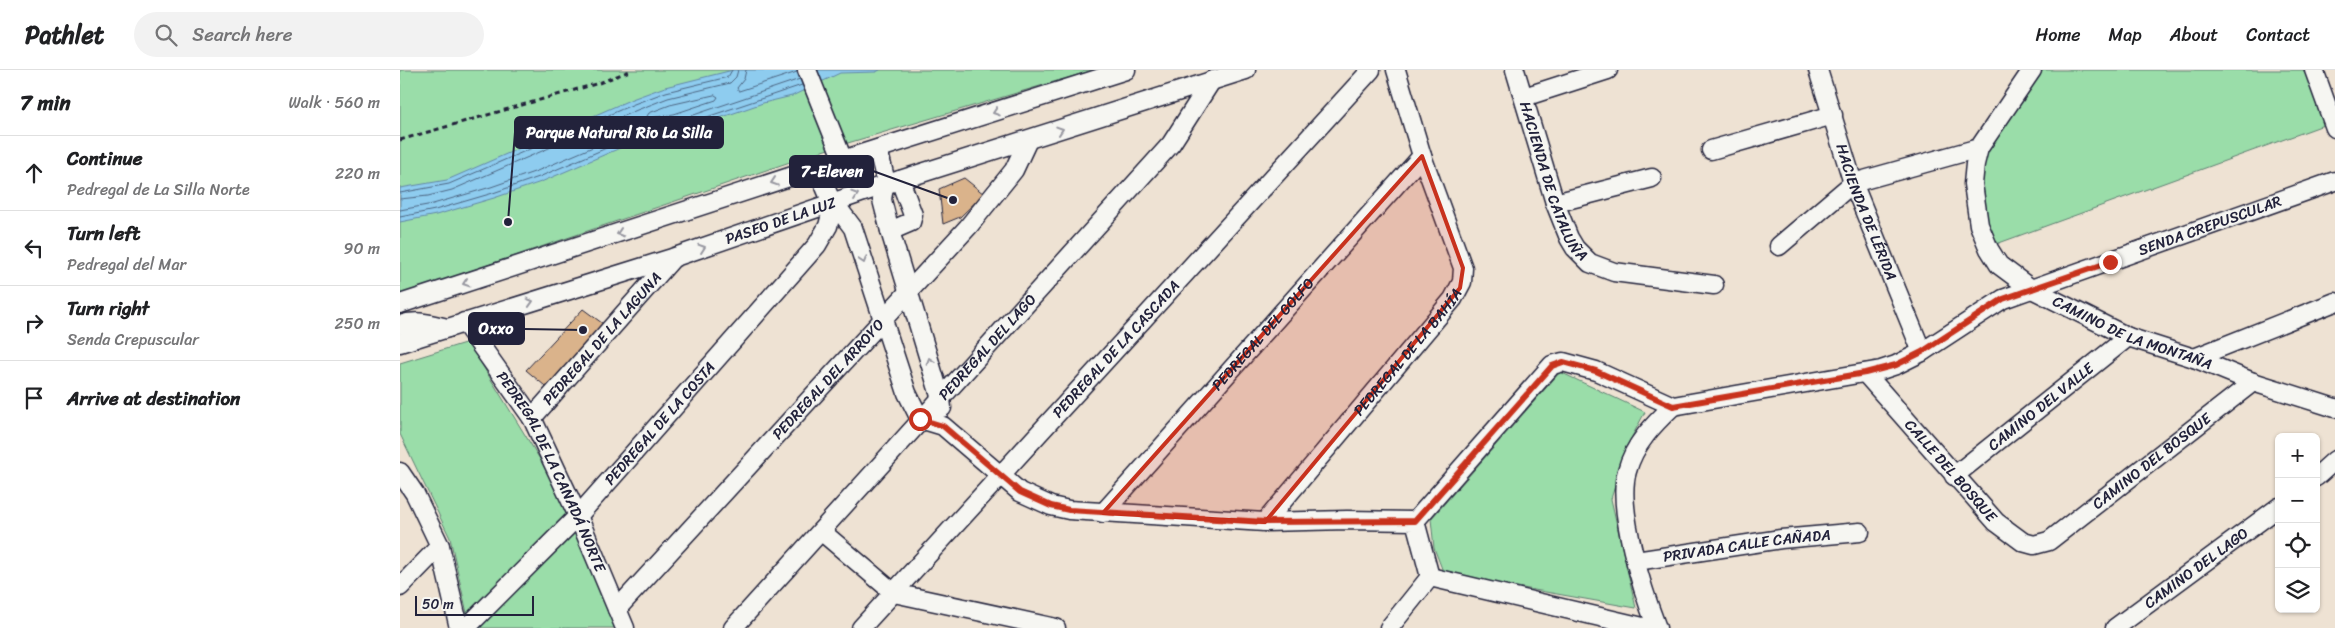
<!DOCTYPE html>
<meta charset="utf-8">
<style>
body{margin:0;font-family:Sriracha,sans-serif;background:#f2f2f2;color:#202124}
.controls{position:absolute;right:15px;bottom:15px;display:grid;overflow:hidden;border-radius:8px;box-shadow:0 1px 4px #0004}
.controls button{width:45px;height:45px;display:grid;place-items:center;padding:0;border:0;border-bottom:1px solid #e0e0e0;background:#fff;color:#202124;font:25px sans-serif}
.scale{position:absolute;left:15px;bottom:12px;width:119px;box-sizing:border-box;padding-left:5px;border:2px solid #22223b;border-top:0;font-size:14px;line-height:18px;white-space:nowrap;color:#22223b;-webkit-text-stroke:4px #f6f6f2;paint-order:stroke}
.stop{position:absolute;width:15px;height:15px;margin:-11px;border:4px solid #c8321e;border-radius:50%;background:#fff}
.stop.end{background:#c8321e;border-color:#fff;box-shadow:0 1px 5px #0008}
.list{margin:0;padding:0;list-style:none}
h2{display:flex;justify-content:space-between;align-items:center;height:65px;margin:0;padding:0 20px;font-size:21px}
h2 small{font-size:16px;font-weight:400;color:#757577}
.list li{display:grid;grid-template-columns:32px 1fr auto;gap:15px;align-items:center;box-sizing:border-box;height:75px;padding:0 20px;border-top:1px solid #e0e0e0}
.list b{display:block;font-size:19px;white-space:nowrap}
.list p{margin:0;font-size:16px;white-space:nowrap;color:#757577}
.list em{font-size:16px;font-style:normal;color:#757577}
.icon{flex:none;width:28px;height:28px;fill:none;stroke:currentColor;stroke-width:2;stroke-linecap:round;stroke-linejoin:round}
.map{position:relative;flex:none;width:1935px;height:558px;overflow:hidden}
header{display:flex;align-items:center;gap:30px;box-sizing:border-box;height:70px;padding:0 25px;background:#fff;border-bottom:1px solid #e0e0e0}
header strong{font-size:24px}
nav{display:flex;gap:28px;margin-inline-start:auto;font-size:18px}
.search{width:350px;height:45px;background:#f2f2f2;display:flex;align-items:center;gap:12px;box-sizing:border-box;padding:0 18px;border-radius:28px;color:#757577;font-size:19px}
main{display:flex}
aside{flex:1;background:#fff}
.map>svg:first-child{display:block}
.green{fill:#9adda9;stroke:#5e8072}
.water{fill:#8eccef;stroke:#6388a7}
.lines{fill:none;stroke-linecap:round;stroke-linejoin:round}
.shore{stroke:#4d6683;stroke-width:1}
.building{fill:#dab38b;stroke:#22223b}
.minor-casing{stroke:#22223b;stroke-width:21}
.path{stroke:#22223b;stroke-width:3;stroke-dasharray:5 4;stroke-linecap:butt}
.minor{stroke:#f6f6f2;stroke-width:18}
.oneway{stroke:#9797a0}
.route{stroke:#c8321e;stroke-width:6}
.marked{fill:#c8321e;fill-opacity:0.2;stroke:#c8321e;stroke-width:4;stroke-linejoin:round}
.labels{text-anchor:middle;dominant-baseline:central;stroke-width:4;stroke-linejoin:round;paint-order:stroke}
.street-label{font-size:15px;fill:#22223b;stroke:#f6f6f2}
.leader{fill:none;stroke:#22223b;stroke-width:2}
.callout-dot{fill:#22223b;stroke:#f6f6f2;stroke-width:2}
.callout{fill:#22223b;stroke:#22223b;stroke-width:2}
.callout-label{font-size:16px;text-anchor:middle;font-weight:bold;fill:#fff}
</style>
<header>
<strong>Pathlet</strong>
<div class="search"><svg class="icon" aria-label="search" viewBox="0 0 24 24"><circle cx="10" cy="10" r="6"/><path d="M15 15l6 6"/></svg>Search here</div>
<nav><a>Home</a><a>Map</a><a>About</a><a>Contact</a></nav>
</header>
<main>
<aside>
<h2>7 min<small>Walk · 560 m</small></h2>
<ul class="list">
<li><svg class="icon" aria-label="ahead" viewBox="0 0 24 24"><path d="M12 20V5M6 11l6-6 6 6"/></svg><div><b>Continue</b><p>Pedregal de La Silla Norte</p></div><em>220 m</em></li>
<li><svg class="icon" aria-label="left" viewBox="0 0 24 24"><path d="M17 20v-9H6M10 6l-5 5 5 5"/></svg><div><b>Turn left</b><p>Pedregal del Mar</p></div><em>90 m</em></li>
<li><svg class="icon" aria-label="right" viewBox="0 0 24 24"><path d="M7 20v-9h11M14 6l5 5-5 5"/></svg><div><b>Turn right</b><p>Senda Crepuscular</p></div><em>250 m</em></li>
<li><svg class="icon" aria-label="arrive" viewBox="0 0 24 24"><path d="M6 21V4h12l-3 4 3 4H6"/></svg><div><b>Arrive at destination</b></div></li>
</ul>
</aside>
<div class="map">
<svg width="1935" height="558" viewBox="0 0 1935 558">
<rect width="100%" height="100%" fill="#eee2d3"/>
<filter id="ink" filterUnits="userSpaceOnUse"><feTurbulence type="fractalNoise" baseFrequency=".02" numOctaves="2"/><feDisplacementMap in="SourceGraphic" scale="10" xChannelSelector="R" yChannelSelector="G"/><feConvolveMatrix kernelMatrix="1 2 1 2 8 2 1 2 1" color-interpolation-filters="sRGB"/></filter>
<g filter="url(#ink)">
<g class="green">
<path d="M0,0H694L431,78L0,225Z"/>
<path d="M1632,0H1912L1929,53L1588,177L1575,94Z"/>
<path d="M68,272L173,443L67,543L50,468L0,364V293Z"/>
<path d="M1160,302L1245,342L1226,378L1211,429L1236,538L1044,504L1034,478L1031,449Z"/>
<path d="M174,461L215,558H79Z"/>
</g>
<path class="water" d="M333,0H480L476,2L440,3L392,26L363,33L279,62L252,67L227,75L141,112L94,128L36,145L0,152V118L47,110L232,29L265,17Z"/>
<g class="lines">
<g class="shore">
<path d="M346,0L344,9L337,18L339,21L397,2"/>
<path d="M315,25L318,27L316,30L274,44L250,48L247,46L249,43L270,35Z"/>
<path d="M0,123L49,114L234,34L266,22L328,7L332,0"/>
<path d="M0,129L28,126L52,120L237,40L268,28L330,13L336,7L338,0"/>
<path d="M0,140L33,134L91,117L137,101L223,64L276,51L400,9"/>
<path d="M0,147L35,140L93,123L139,107L225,70L277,57L402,15"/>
</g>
</g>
<g class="building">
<path d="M564,108L584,124L560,147L543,154L539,119Z"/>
<path d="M183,239L206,256L151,321L126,300Z"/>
</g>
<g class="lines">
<defs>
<g id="minor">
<path d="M407,0L443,90"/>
<path id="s1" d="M1115,0L1155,133L1169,168L1175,178L1190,193L1214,202L1314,215"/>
<path id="s2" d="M1418,0L1453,113L1522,282"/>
<path id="s3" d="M1632,0L1579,78L1575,94L1573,114L1579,155L1589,179L1599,195L1630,218L1728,267L1794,288L1853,312L1935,338"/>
<path d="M1914,0L1935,58"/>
<path d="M1124,27L1208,0"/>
<path d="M478,79L485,108L482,130L490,161L541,329L542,338"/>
<path d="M1311,80L1433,45"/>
<path d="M417,98L429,126L453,158L507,323L520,349L543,356L620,422L651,436L669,440L865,452L947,450L1015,451L1030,507"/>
<path d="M1155,133L1252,108"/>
<path d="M490,161L511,152L513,145L500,110"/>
<path d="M1379,176L1453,113L1579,78"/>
<path d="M0,234L417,98L726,0"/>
<path id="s4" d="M64,252L132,348L178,446L225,558"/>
<path d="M0,255C17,249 30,254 47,258"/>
<path id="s5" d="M0,273L272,188L484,115L846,0"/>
<path d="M1794,288L1935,232"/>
<path id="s6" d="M1465,303L1596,452L1623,472L1634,475L1649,471L1853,312"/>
<path id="s7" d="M132,348L272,189"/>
<path d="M0,402L15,424L40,476L59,558"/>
<path id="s8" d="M1554,406L1728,267"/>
<path d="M1916,407L1935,390"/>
<path id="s9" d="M703,443L1022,86"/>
<path id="s10" d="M1015,451L1152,295L1163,292L1196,301L1273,336L1481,300L1496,295L1522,282L1603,229L1935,111"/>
<path id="s11" d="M865,452L1053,229L1062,212L1063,198L1022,86L996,0"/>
<path d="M421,461L494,523L656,558"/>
<path id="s12" d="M1236,491L1381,469L1460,462"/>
<path d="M1030,507L1247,558"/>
<path d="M0,517L40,476"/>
<path id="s13" d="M217,539L568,157L614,100L628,70"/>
<path id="s14" d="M66,558L178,446L417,175L428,156L434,133"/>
<path id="s15" d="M333,558L771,74L812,10"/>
<path id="s16" d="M461,558L971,0"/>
<path d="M989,558L1030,507"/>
<path d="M1257,558C1243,522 1216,438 1227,401C1234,374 1254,354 1273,336"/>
<path id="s17" d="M1715,558L1879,437"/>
</g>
</defs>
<use href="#minor" class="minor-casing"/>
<path class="path" d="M0,70L199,13L232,0"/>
<use href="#minor" class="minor"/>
</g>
<defs><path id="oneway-chevron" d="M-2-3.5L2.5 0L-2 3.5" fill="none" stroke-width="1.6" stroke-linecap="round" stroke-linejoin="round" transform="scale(1.25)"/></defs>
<g class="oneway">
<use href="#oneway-chevron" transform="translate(596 42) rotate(162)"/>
<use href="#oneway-chevron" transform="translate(660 60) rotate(-18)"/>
<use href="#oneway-chevron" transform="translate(374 112) rotate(162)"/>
<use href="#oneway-chevron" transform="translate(455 125) rotate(-19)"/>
<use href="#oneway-chevron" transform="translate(220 163) rotate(162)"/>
<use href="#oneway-chevron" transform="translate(302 178) rotate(-19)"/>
<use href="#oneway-chevron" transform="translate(463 190) rotate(72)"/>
<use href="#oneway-chevron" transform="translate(66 213) rotate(162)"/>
<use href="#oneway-chevron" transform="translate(130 232) rotate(-17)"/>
<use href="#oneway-chevron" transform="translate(530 291) rotate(-108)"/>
</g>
</g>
<g class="lines" filter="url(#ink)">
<path class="route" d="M520,349L543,356L620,422L651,436L669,440L865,452L1015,451L1152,296L1163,292L1196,301L1273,336L1465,303L1496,295L1522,282L1603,229L1710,192"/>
</g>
<path class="marked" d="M1022,86L1063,198L1060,218L865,452L703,443Z"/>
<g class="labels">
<g class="street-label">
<text stroke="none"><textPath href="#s1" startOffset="118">HACIENDA DE CATALUÑA</textPath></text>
<text stroke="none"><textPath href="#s2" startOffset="150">HACIENDA DE LÉRIDA</textPath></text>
<text stroke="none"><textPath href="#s5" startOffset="400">PASEO DE LA LUZ</textPath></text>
<text stroke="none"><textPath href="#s10" startOffset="910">SENDA CREPUSCULAR</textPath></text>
<text stroke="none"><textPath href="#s3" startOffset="368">CAMINO DE LA MONTAÑA</textPath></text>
<text stroke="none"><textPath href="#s9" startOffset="240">PEDREGAL DEL GOLFO</textPath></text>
<text stroke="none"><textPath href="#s7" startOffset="106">PEDREGAL DE LA LAGUNA</textPath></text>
<text stroke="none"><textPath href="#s15" startOffset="379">PEDREGAL DEL LAGO</textPath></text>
<text stroke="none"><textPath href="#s16" startOffset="378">PEDREGAL DE LA CASCADA</textPath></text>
<text stroke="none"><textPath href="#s11" startOffset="222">PEDREGAL DE LA BAHÍA</textPath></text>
<text stroke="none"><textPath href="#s13" startOffset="312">PEDREGAL DEL ARROYO</textPath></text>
<text stroke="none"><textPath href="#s8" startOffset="111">CAMINO DEL VALLE</textPath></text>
<text stroke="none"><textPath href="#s14" startOffset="282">PEDREGAL DE LA COSTA</textPath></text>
<text stroke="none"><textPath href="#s6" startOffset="389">CAMINO DEL BOSQUE</textPath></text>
<text stroke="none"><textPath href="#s6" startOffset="130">CALLE DEL BOSQUE</textPath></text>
<text stroke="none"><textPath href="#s4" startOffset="174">PEDREGAL DE LA CANADÁ NORTE</textPath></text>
<text stroke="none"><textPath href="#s12" startOffset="112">PRIVADA CALLE CAÑADA</textPath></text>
<text stroke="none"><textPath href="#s17" startOffset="101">CAMINO DEL LAGO</textPath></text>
</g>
</g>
<path class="leader" d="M108 152L115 62M553 130L473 101M183 260L124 259"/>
<g class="callout-dot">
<circle cx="108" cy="152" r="5"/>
<circle cx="553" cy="130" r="5"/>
<circle cx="183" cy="260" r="5"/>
</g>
<g class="callout">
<rect x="115" y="47" width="208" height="31" rx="5"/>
<rect x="390" y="86" width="83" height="31" rx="5"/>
<rect x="69" y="243" width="55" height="31" rx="5"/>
</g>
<g class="callout-label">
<text x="219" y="68">Parque Natural Rio La Silla</text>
<text x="432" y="107">7-Eleven</text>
<text x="96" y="264">Oxxo</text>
</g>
</svg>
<div class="controls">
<button>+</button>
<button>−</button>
<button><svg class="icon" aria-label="locate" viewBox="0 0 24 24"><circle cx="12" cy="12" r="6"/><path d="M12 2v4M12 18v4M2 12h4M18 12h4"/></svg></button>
<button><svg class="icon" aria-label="layers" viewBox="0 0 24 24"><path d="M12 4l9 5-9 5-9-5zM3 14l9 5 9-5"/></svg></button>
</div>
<div class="scale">50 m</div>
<div class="stop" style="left:520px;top:349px"></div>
<div class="stop end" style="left:1710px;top:192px"></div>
</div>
</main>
